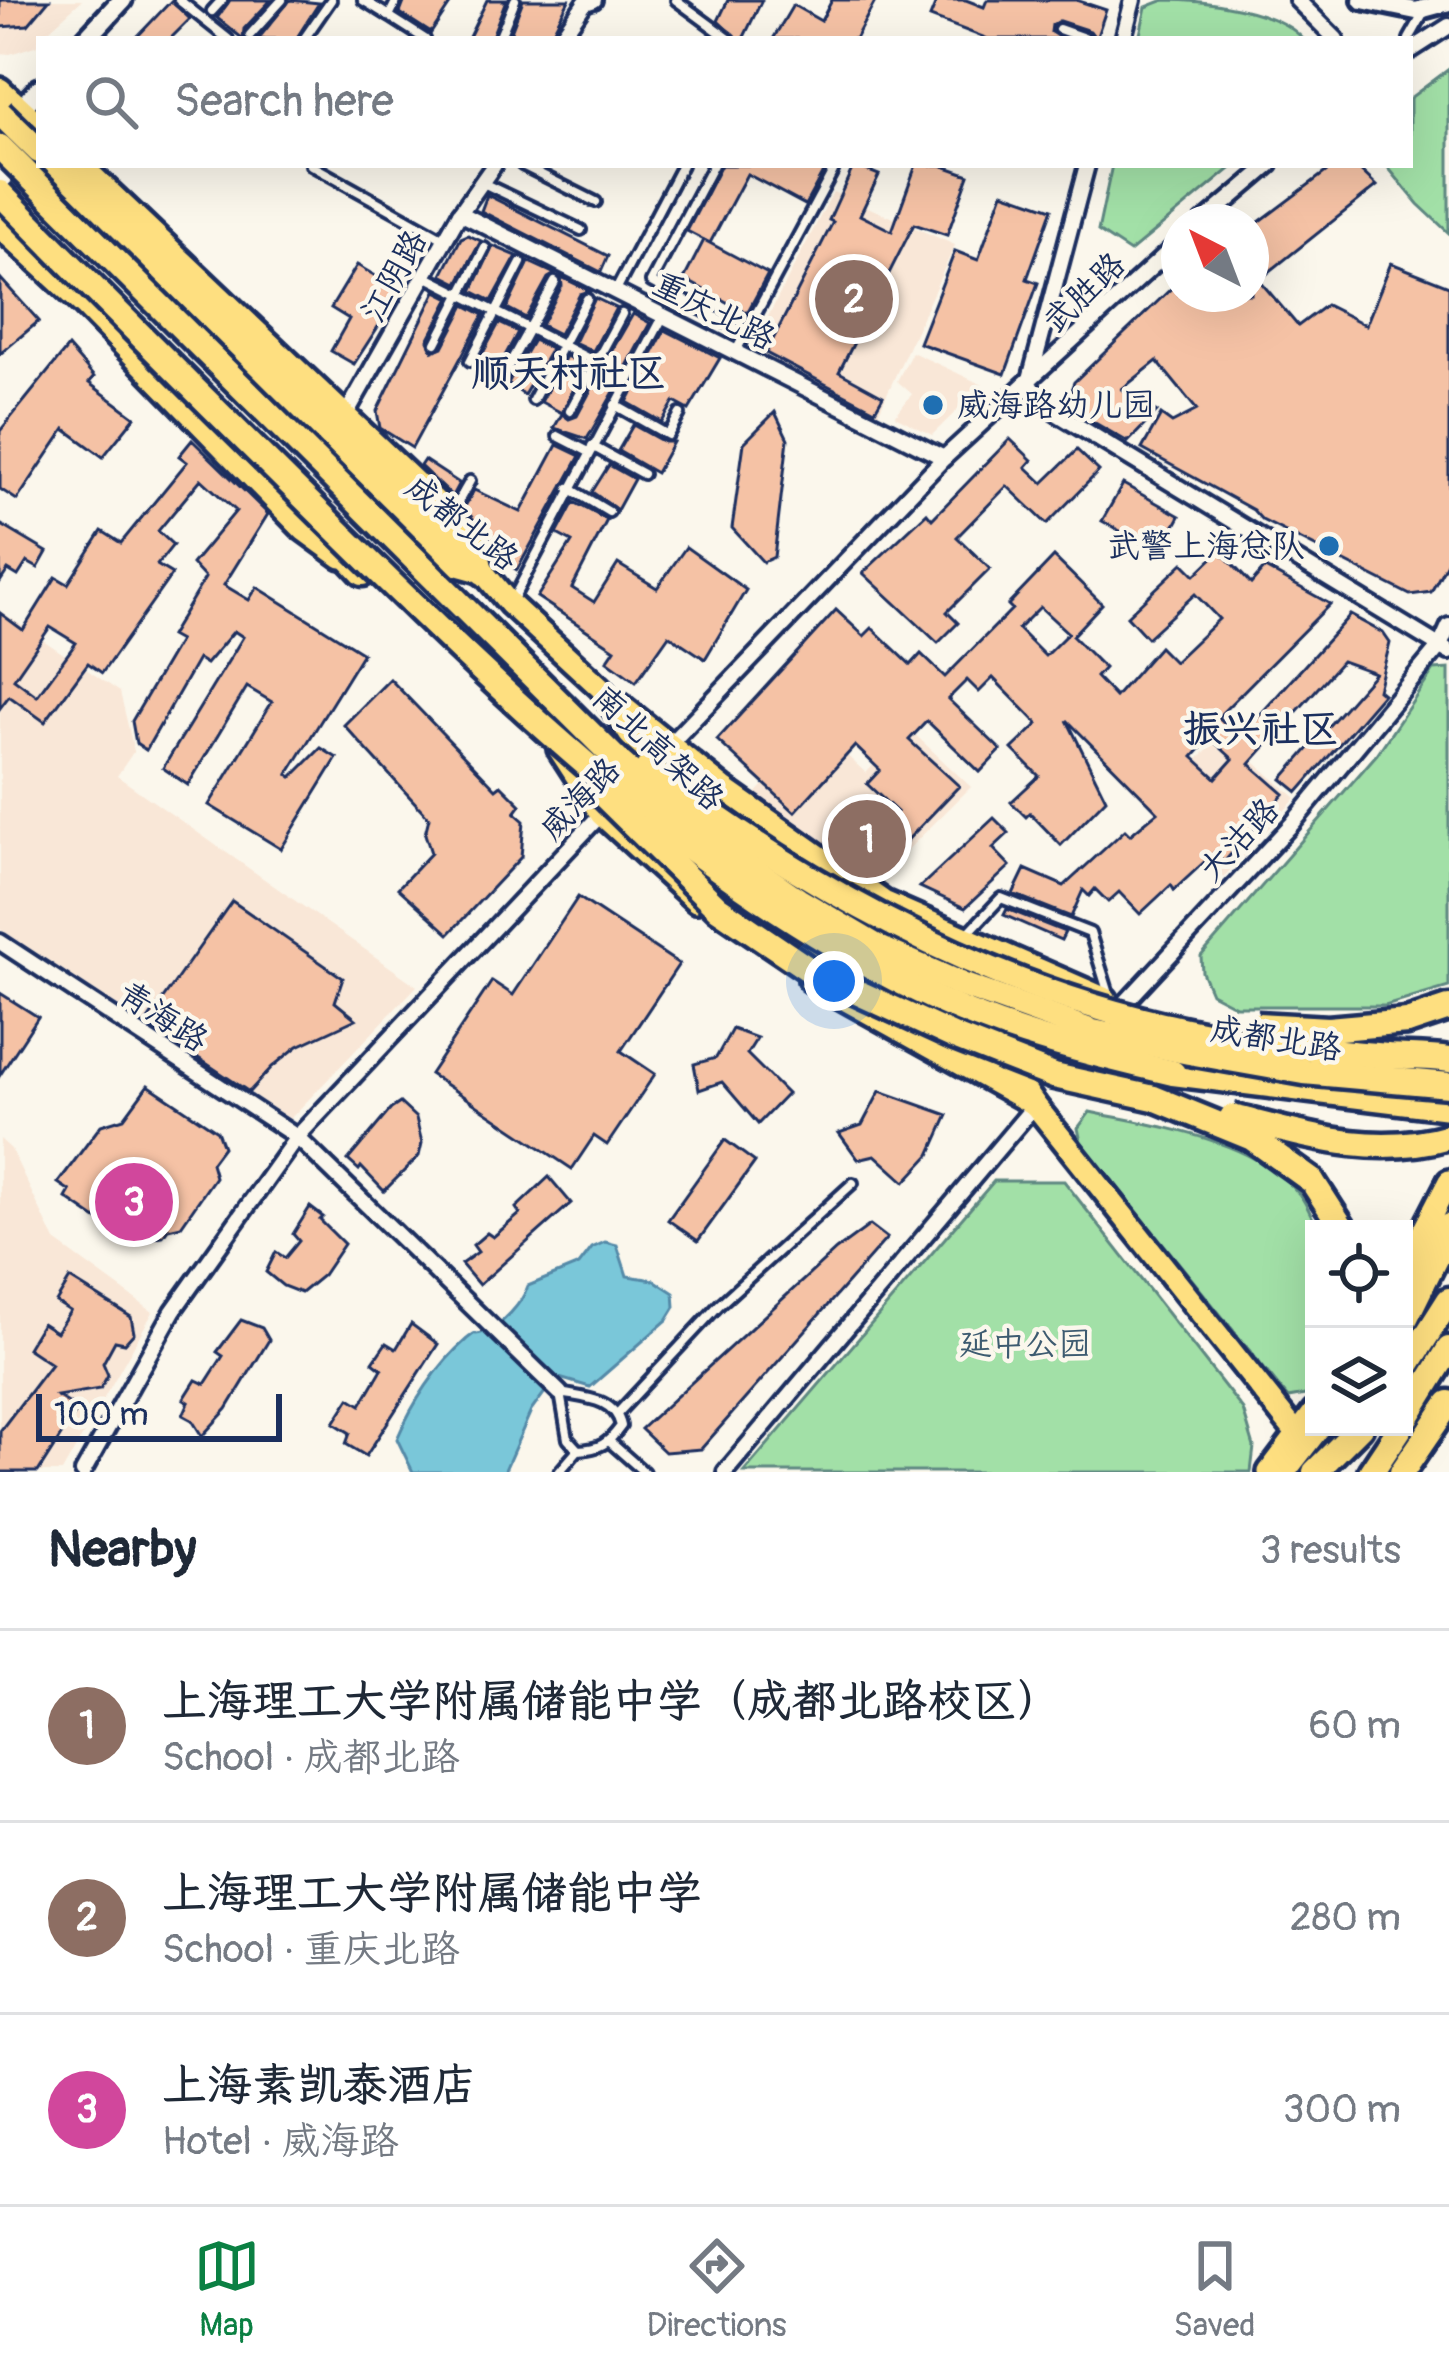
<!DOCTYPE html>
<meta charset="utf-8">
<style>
body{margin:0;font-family:Pangolin,"LXGW WenKai TC",sans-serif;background:#f2f2f3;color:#1f2937}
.controls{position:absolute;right:36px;bottom:36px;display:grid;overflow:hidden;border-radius:0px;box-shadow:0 12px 48px #0002}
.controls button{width:108px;height:108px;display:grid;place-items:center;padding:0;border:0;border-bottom:3px solid #e0e1e3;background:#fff;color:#1f2937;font:60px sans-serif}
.compass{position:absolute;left:1161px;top:204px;width:108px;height:108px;border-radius:50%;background:#fff;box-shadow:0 12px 48px #0002;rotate:318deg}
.scale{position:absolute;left:36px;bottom:30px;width:246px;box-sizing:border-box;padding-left:12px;border:6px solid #1b2f5e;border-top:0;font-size:33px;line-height:42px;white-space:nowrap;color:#1b2f5e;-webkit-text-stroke:9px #fbf7ec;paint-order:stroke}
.you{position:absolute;left:834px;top:981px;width:42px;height:42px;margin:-30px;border:9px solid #fff;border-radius:50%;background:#1a73e8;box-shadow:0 0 0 18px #1a73e833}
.badge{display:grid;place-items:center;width:78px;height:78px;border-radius:50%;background:#0b8043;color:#fff;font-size:39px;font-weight:700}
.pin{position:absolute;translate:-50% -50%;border:6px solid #fff;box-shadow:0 3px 12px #0006}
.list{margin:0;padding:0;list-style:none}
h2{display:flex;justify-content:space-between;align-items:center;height:156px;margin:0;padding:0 48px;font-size:51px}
h2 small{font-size:39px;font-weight:400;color:#747a83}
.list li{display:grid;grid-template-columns:78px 1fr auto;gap:36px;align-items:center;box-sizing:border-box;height:192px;padding:0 48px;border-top:3px solid #e0e1e3}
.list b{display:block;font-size:45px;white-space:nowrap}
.list p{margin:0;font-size:39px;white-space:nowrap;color:#747a83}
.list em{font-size:39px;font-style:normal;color:#747a83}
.icon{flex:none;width:66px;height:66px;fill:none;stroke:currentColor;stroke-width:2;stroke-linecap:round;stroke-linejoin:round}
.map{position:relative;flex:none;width:1449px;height:1472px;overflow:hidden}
.search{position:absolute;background:#fff;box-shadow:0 12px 48px #0002;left:36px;right:36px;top:36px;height:132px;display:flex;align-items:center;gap:30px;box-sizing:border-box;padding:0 42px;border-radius:0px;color:#747a83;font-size:45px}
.sheet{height:732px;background:#fff}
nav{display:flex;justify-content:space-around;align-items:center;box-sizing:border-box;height:168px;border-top:3px solid #e0e1e3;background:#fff;font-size:33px;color:#747a83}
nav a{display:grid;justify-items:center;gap:6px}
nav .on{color:#0b8043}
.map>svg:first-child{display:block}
.built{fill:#f9e7d7}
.green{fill:#a2e0a7;stroke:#5e8882;stroke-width:3}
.water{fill:#7ac7d9;stroke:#548aa8;stroke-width:3}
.building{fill:#f5c2a5;stroke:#1b2f5e;stroke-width:3;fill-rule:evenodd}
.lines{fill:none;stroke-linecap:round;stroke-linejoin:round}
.service-casing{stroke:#1b2f5e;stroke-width:16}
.minor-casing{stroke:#1b2f5e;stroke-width:22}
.tertiary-casing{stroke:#1b2f5e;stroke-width:26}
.secondary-casing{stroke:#1b2f5e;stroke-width:27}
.primary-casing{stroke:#1b2f5e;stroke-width:30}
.trunk-casing{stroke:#1b2f5e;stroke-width:33}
.service{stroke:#fbf7ec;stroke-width:8}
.minor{stroke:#fbf7ec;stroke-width:14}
.tertiary{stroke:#fbf7ec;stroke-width:16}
.secondary{stroke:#fbf7ec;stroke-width:18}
.primary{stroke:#fedf80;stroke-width:21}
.trunk{stroke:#fedf80;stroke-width:24}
.trunk-bridge-casing{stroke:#1b2f5e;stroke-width:33;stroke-linecap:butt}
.trunk-bridge{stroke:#fedf80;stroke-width:24}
.poi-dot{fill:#1f6fb2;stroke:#fbf7ec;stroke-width:4.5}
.labels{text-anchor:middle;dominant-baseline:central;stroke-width:9;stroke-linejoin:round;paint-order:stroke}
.street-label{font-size:33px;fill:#1b2f5e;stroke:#fbf7ec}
.poi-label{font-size:33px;fill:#1b2f5e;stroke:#fbf7ec;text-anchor:start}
.park-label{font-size:33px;fill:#3d5b70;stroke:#fbf7ec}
.quarter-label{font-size:39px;font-weight:bold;fill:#1b2f5e;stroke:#fbf7ec}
</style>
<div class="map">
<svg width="1449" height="1472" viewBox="0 0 1449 1472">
<rect width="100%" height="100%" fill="#fbf7ec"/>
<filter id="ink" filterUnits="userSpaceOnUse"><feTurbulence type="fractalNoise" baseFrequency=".00833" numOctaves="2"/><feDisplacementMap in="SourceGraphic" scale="24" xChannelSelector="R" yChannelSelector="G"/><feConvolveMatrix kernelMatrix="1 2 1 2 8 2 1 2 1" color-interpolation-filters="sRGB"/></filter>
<g filter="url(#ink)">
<g class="built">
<path d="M0,0H82L39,39L38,45L10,54L0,53Z"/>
<path d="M833,192L955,245L877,416L749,353Z"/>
<path d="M912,352L983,385L932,435L895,416L912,394L897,381Z"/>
<path d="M0,611L120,692L134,751L117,776L417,986L290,1119L0,929Z"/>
<path d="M816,727L866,773L908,728L971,787L875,882L754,796Z"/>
<path d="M1232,742L1296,798L1223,878L1152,809L1213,743L1223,752Z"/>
<path d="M0,1139L11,1149L55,1241L153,1312L62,1472H0Z"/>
</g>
<g class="green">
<path d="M1164,0C1201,0 1278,9 1303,39H1139L1146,7Z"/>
<path d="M1449,69V233L1418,204L1386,165H1410V98Z"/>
<path d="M1112,165H1235L1130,252L1098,231Z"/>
<path d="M1449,669V987L1385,1006H1236L1211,993L1202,972L1201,956L1377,754L1434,670Z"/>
<path d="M1090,1112C1156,1126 1256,1139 1300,1195C1307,1204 1312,1218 1318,1229H1314L1311,1394L1288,1398L1081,1142L1078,1128Z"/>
<path d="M994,1181H1064L1243,1410L1254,1447L1251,1472H744Z"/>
</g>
<path class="water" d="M605,1242L617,1245L627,1276L654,1280L674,1293L675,1307L667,1320L590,1387L556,1377L531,1411L504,1472H413L397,1439C412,1404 437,1365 467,1339C481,1328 468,1338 484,1332C502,1326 522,1303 528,1286L579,1265L592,1248Z"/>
<g class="building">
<path d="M0,0H49L28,25L0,27Z"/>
<path d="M230,0H271L244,29L243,39L217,18Z"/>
<path d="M290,0L319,3L296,39H258Z"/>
<path d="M405,0H453L431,33L400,13Z"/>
<path d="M487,0H506L491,39H468Z"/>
<path d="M523,0H569L549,39H508Z"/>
<path d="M728,0H762L743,39H737L718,21Z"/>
<path d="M832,0H876L855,39H773L793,5L821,21Z"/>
<path d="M937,0H966L984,7L987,0H1076L1106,10L1096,39L1090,31L1059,21L1052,25L1051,32L1062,39H988L930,17Z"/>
<path d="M171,1L190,19L170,39H135Z"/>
<path d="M721,165H827L805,205L747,174L710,243L687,231Z"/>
<path d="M854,165L879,175L860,215L892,231L916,165H941L969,175L947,235L914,224L839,372L883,396L875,410L766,353L833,222L829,220Z"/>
<path d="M1335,165H1355L1377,186L1259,280L1298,326L1326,305L1366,325L1391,263L1449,286V559L1431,592L1410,595L1262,520L1253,510L1142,449L1161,415L1172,423L1197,410L1157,361L1122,389L1157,412L1128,442L1083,416L1072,405L1069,395L1074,382L1179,281V294H1251V228Z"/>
<path d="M1003,192L1052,209L1027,279L1038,283L1005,374L919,343L955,251L978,260Z"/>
<path d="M487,195L608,256L601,272L481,211Z"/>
<path d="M468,235L481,241L458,283L442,275L461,238Z"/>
<path d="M704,240L768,274L747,313L684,279Z"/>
<path d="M493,246L517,256L492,301L472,291Z"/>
<path d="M529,262L555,274L548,278L526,318L507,308Z"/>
<path d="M357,265L401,291L354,364L331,351L349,319L331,308Z"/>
<path d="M561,277L590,291L580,294L559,334L541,325L562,286Z"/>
<path d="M0,278L39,321L0,354Z"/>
<path d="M436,291L450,298L428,340L433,351L443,347L465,305L484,315L412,448L380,428L377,411Z"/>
<path d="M595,298L616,308L593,351L574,342Z"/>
<path d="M633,314L650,323L626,368L607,359Z"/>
<path d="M499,323L518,332L494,376L476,366Z"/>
<path d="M665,330L720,358L689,410L674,402L662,422L627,402Z"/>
<path d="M533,340L551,349L524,395L508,383Z"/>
<path d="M68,347L94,377L89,383L135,417L103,457L65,429L17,500L0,489V431Z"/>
<path d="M566,356L585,366L562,413L541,402Z"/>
<path d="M600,373L619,383L587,439L554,428L562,414L569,419L577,416Z"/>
<path d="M775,412L788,439L774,557L763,562L732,528L744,443Z"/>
<path d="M633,425L664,442H673L656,473L618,451Z"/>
<path d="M1010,439L1032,460L1026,467L1043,483L1077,450L1099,471L1047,524L1007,486L957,537L990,569L947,612L958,623L938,643L863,573L927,513L932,519Z"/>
<path d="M192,440L268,514L224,585L249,600L257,587L363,653L288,774L292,777L321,748L337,758L281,849L209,805L272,702L247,687L188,785L163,768L243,637L234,631L206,664L198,659L146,750L136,743L132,721L179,641L170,636L205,578L192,564L236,511L201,479L158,531L173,545L157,565L172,574L102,673L88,663L45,722L9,696L0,708V613L23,630L56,577L68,584L102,531L121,543L187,462L179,456ZM50,627L76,643L37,696L14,679Z"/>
<path d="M557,445L580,456L517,570L495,557L498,548L464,508L474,490L521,512Z"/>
<path d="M424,460L459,483L452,496L420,466Z"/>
<path d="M609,465L634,479L617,510L592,492Z"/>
<path d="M1123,484L1180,516L1160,553L1102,521Z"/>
<path d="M574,502L607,520L572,588L594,602L618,564L657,588L686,547L746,590L705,659L669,635L636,682L607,661L615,649L537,597L572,542L557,534Z"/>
<path d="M0,524L47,552L38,568L27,562L18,576L8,570L0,582Z"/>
<path d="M1220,551L1251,584L1265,568L1330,604L1218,717L1240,737L1350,615L1383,633L1390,643L1378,690L1383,694L1298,792L1282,779L1375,673L1342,661L1250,764L1284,794L1224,862L1214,853L1174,890L1171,885L1140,914L1119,892L1108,902L1095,889L1089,896L1083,890L1071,917L1013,894L1025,869L1064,886L1125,830L1130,835L1158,812L1067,720L1106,799L1061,845L1030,813L1026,817L1011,802L1039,776L1012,749L1038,724L993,678L979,692L967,680L948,699L1001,750L980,772L927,721L909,740L959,786L873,876L852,858L897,812L867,784L880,770L855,746L795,812L717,740L836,610L864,636L872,628L911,665L921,654L945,677L1012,609L1008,605L1054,557L1102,604L1072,636L1104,668L1096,677L1115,697L1159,647L1174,662L1219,619L1195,594L1147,638L1127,616L1183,563L1195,575ZM1040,607L1068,633L1045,656L1018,629ZM1210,738L1233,759L1216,778L1193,757Z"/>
<path d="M390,679L496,789L501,785L521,805L515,813L524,821L521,857L449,934L398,888L431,853L425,834L429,818L344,725Z"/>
<path d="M994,818L1009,833L993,848L1010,866L965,908L920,887Z"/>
<path d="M578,897L679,964L621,1051L655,1074L607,1145L594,1136L572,1169L430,1074L492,981L513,995Z"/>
<path d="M232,901L343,978L335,1002L356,1019L298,1046L272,1067L249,1092L146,1023Z"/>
<path d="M1007,909L1065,932L1061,940L1004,915Z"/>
<path d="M0,993L38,1017L0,1075Z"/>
<path d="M732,1029L757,1038L747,1054L787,1094L758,1124L722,1082L699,1090L694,1064L716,1058Z"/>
<path d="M148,1085L217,1131L223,1147L211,1163L215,1177L181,1226L168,1229L163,1236L130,1242L66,1198L70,1191L58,1183L101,1125L124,1118Z"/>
<path d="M880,1091L948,1115L930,1155L905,1182L875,1155L858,1159L839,1133L862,1125Z"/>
<path d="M400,1103L416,1118L422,1143L419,1156L384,1191L361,1167L359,1170L348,1160L391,1109Z"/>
<path d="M725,1140L755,1162L698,1241L668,1220Z"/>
<path d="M549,1177L571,1203L479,1285L461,1264L478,1252L473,1245L487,1233L493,1237L520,1214L516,1208Z"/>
<path d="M310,1207L323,1217L320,1220L344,1244L323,1275L301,1293L283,1286L266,1272L276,1252L285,1258L299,1241L293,1234Z"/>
<path d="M870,1225L887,1238L701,1449L665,1452L641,1429L836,1250Z"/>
<path d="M70,1279L131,1317L134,1333L125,1343L115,1341L103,1363L108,1375L100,1389L57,1396L78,1409L38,1472H0V1431L51,1364L27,1348L42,1323L56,1332L70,1311L56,1302Z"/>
<path d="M241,1320L262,1328L269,1340L227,1409L202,1436L192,1420L183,1415L189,1402L184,1399L196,1380L205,1384L223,1356L217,1352Z"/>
<path d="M411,1324L438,1344L366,1456L346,1444L350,1433L334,1423L350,1398L361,1405L382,1369L373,1362L386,1343L396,1349Z"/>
</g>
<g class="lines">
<defs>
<g id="service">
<path d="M179,0L228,39"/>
<path d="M363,0L389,16L397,0"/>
<path d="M676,0L729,39"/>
<path d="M212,11L222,0"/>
<path d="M389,16L425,39"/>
<path d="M1059,29L1087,39"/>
<path d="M250,35L282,0"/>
<path d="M304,39L331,0"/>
<path d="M499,39L515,0"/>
<path d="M1409,39L1426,9"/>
<path d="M311,165L444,239"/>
<path d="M522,165L596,202"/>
<path d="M713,165L651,282L745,333"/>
<path d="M483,183L581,230"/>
<path d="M425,276L629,379"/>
<path d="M616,290L682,165"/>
<path d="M436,343L485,248"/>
<path d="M736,351L833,171"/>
<path d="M470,361L521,263"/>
<path d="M499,383L555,282"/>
<path d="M533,400L587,299"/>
<path d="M615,405L668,435L680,414"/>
<path d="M570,411L622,314"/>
<path d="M558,436L589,452"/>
<path d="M592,446L643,474"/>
<path d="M569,488L609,512"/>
<path d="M451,514L470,481"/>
<path d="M512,601L663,317"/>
<path d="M968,933L1001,898L1090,933L1109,994"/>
<path d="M560,1393C585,1398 615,1398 621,1426C608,1444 600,1449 578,1450L568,1439Z"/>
<path d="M618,1413L719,1305L853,1183"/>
<path d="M610,1442L644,1472"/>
<path d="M559,1472L578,1450"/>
</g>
<g id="minor">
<path d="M1297,0L1336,39"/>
<path d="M560,39L585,3L594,0"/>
<path d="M1123,39L1133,0"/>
<path d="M1410,51L1449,26"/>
<path d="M460,213L944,458"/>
<path d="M1203,222L1270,165"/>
<path d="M1030,379L1087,165"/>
<path d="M1029,384L1043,405L1449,652"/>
<path d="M345,416L460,213L494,165"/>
<path d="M646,769L944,458L1179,242"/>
<path d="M0,942L297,1137L560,1393"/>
<path d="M1112,1017L1292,824L1440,646L1449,626"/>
<path d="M83,1472L173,1311L297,1137L605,810"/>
<path d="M725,1472L1035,1105"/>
</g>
<path id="tertiary" d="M1362,0L1416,11L1449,2"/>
<g id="secondary">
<path d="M86,39L122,0"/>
<path d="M11,119L39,89"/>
</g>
<g id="primary">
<path d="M0,89L39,125"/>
<path d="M0,130L42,172"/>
<path d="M81,165L450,515L475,541L483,572"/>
<path d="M2,229L84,305L304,530L341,557"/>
<path d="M153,283L379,499L454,564L483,572L510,604L601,688L649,766L659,775"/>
<path d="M618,703L723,788L884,902L1106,999"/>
<path d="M559,749L601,814L696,901"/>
<path d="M686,858L733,896L893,999"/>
<path d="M813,891L865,926L931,959"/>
<path d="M810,980L1035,1105"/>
<path d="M999,1053L1035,1105L1298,1435"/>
<path d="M1404,1268L1449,1181"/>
<path d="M1404,1325L1438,1256"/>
<path d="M1269,1472L1314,1412"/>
</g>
<g id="trunk">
<path d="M53,165L483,572"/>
<path d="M0,217L20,234"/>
<path d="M334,542L363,573"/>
<path d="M1407,1022L1449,1008"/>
<path d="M1173,1073L1449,1107"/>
<path d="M1312,1181L1343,1229"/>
<path d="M1404,1292L1449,1226"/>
<path d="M1404,1371L1449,1300"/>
<path d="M1404,1422L1449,1349"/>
<path d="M1283,1472L1318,1427"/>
<path d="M1315,1472L1360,1427"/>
<path d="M1371,1472L1401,1427"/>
<path d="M1402,1472L1449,1403"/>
</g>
</defs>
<use href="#service" class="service-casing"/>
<use href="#minor" class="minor-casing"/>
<use href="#tertiary" class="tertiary-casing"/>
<use href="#secondary" class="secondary-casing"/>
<use href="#primary" class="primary-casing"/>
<use href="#trunk" class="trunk-casing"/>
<use href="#service" class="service"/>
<use href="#minor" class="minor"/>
<use href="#tertiary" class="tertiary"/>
<use href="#secondary" class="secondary"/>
<use href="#primary" class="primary"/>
<use href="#trunk" class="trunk"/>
<defs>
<g id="trunk-bridge">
<path d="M0,113L39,151"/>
<path d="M0,147L619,762L700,833L798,900L881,949L962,985L1093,1032L1189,1052L1304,1072L1449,1085"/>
<path d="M0,193C114,310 230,425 347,540C519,709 696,881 915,989C996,1030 1085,1053 1173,1073"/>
<path d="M648,768C807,888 989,989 1186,1030C1247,1043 1314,1050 1376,1055C1400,1058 1425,1056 1449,1060"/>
<path d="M598,790L718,908L811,971L957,1038L1054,1076L1154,1098L1252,1138L1312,1181"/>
<path d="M1257,1025L1328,1029L1407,1022"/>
<path d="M1232,1117C1305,1135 1374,1158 1449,1136"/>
</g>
</defs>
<use href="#trunk-bridge" class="trunk-bridge-casing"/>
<use href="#trunk-bridge" class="trunk-bridge"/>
</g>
</g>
<g class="poi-dot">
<circle cx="933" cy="405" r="12"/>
<circle cx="1329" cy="546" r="12"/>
</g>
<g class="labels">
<g class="street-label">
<text transform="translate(394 276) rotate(-61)">江阴路</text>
<text transform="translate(1084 293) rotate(-44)">武胜路</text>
<text transform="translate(714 311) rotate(27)">重庆北路</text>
<text transform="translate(462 523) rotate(38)">成都北路</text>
<text transform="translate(658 748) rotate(43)">南北高架路</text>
<text transform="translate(580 799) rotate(-46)">威海路</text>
<text transform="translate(1239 840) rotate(-47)">大沽路</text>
<text transform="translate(163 1017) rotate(33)">青海路</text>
<text transform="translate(1276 1039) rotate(9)">成都北路</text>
</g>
<g class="poi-label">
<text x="957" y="405">威海路幼儿园</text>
<text x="1305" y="546" text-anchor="end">武警上海总队</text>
</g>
<g class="park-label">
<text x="1025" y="1344">延中公园</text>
</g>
<g class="quarter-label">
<text x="569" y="373">顺天村社区</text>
<text x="1261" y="729">振兴社区</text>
</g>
</g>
</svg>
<div class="controls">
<button><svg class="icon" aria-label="locate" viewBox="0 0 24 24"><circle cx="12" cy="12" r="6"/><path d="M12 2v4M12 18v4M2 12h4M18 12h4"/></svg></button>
<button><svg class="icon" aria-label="layers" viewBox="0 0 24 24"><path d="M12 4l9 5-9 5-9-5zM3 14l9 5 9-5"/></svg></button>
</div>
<svg class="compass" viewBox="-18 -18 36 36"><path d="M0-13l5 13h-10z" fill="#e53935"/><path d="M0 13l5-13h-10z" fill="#747a83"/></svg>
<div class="scale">100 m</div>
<div class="you"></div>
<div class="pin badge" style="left:867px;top:839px;background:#8d6e63">1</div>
<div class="pin badge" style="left:854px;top:299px;background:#8d6e63">2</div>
<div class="pin badge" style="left:134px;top:1202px;background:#d1479c">3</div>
<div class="search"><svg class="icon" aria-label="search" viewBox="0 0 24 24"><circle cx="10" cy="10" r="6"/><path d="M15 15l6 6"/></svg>Search here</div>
</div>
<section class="sheet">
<h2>Nearby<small>3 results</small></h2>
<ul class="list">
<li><span class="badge" style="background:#8d6e63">1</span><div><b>上海理工大学附属储能中学（成都北路校区）</b><p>School · 成都北路</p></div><em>60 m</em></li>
<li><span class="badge" style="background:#8d6e63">2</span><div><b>上海理工大学附属储能中学</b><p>School · 重庆北路</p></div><em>280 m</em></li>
<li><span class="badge" style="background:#d1479c">3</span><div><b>上海素凯泰酒店</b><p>Hotel · 威海路</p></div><em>300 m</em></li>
</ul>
</section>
<nav>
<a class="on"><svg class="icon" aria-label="map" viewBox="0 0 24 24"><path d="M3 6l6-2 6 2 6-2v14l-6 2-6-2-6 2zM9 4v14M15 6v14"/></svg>Map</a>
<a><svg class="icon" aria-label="directions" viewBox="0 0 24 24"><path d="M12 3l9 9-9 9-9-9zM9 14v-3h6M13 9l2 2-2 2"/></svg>Directions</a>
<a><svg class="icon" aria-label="saved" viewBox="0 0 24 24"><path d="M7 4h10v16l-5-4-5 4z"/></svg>Saved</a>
</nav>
